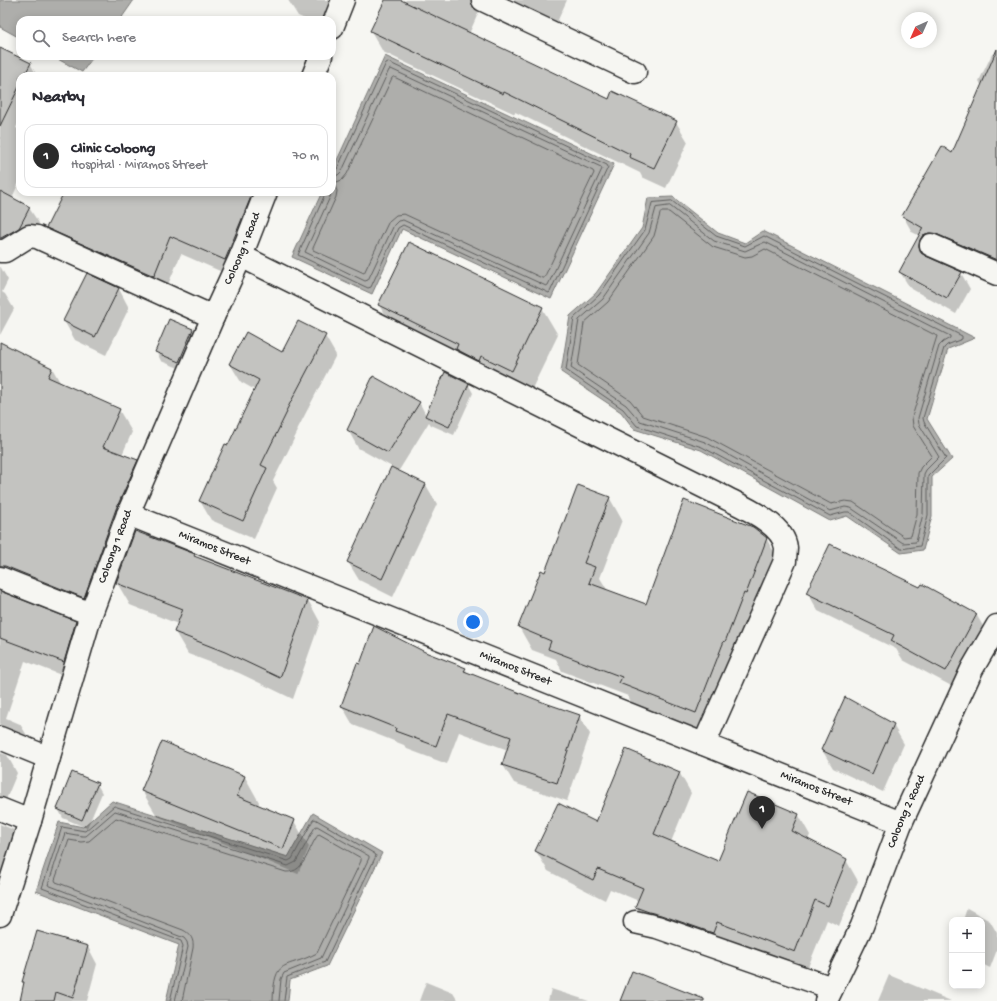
<!DOCTYPE html>
<meta charset="utf-8">
<style>
body{margin:0;font-family:"Gochi Hand",sans-serif;background:#f7f7f7;color:#2b2b33}
.controls{position:absolute;right:12px;bottom:12px;display:grid;overflow:hidden;border-radius:8px;box-shadow:0 2px 10px #0003}
.controls button{width:36px;height:36px;display:grid;place-items:center;padding:0;border:0;border-bottom:1px solid #e1e1e2;background:#fff;color:#2b2b33;font:20px sans-serif}
.compass{position:absolute;left:901px;top:12px;width:36px;height:36px;border-radius:50%;background:#fff;box-shadow:0 2px 10px #0003;rotate:225deg}
.you{position:absolute;left:473px;top:622px;width:14px;height:14px;margin:-10px;border:3px solid #fff;border-radius:50%;background:#1a73e8;box-shadow:0 0 0 6px #1a73e833}
.badge{display:grid;place-items:center;width:26px;height:26px;border-radius:50%;background:#2b2b2b;color:#fff;font-size:13px;font-weight:700}
.pin{position:absolute;translate:-50% -33px;filter:drop-shadow(0 1px 2px #0008)}
.pin::after{content:'';position:absolute;top:21px;width:14px;height:12px;background:inherit;clip-path:polygon(0 0,100% 0,50% 100%)}
.list{margin:0;padding:0;list-style:none}
h2{display:flex;justify-content:space-between;align-items:center;height:52px;margin:0;padding:0 16px;font-size:17px}
h2 small{font-size:13px;font-weight:400;color:#7c7c81}
.list li{display:grid;grid-template-columns:26px 1fr auto;gap:12px;align-items:center;box-sizing:border-box;height:64px;margin:0 8px 8px;padding:0 8px;border:1px solid #e1e1e2;border-radius:12px}
.list b{display:block;font-size:15px;white-space:nowrap}
.list p{margin:0;font-size:13px;white-space:nowrap;color:#7c7c81}
.list em{font-size:13px;font-style:normal;color:#7c7c81}
.icon{flex:none;width:22px;height:22px;fill:none;stroke:currentColor;stroke-width:2;stroke-linecap:round;stroke-linejoin:round}
.map{position:relative;flex:none;width:997px;height:1001px;overflow:hidden}
.search{position:absolute;background:#fff;box-shadow:0 2px 10px #0003;left:16px;top:16px;width:320px;height:44px;display:flex;align-items:center;gap:10px;box-sizing:border-box;padding:0 14px;border-radius:12px;color:#7c7c81;font-size:15px}
.panel{position:absolute;background:#fff;box-shadow:0 2px 10px #0003;left:16px;top:72px;width:320px;height:124px;border-radius:12px}
.map>svg:first-child{display:block}
.water{fill:#aeaeab;stroke:#7a7a78}
.shadow{fill:#0003}
.lines{fill:none;stroke-linecap:round;stroke-linejoin:round}
.shore{stroke:#5f5f5e;stroke-width:1}
.building{fill:#c3c3c0;stroke:#2b2b2b}
.minor-casing{stroke:#2b2b2b;stroke-width:25}
.minor{stroke:#f6f6f2;stroke-width:22}
.labels{text-anchor:middle;dominant-baseline:central;stroke-width:3;stroke-linejoin:round;paint-order:stroke}
.street-label{font-size:12px;fill:#2b2b2b;stroke:#f6f6f2}
</style>
<div class="map">
<svg width="997" height="1001" viewBox="0 0 997 1001">
<rect width="100%" height="100%" fill="#f6f6f2"/>
<filter id="ink" filterUnits="userSpaceOnUse"><feTurbulence type="fractalNoise" baseFrequency=".025" numOctaves="2"/><feDisplacementMap in="SourceGraphic" scale="8" xChannelSelector="R" yChannelSelector="G"/><feConvolveMatrix kernelMatrix="1 2 1 2 8 2 1 2 1" color-interpolation-filters="sRGB"/></filter>
<g filter="url(#ink)">
<g class="water">
<path d="M0,0H134L120,20H20V38L0,27Z"/>
<path d="M52,56H94L82,72Z"/>
<path d="M385,56L614,164L551,299L402,229L372,294L292,257L322,192H332V171Z"/>
<path d="M673,197L718,233L745,243L763,231L975,338L948,349L927,419L952,459L932,477V516L923,550L901,553L847,516L830,521L701,450L634,429L621,412L561,372L570,316L596,293L642,228L648,198Z"/>
<path d="M112,801L288,857L313,813L382,853L327,966L290,980L288,1001H166L179,945L36,891L59,822L83,827Z"/>
</g>
<g class="shadow">
<path d="M288,0H354L340,34L332,20H307L298,16Z"/>
<path d="M386,0H399L404,3L406,0H567L553,31L484,0L469,34L609,101L676,122L688,142L666,188L642,177L640,173L515,112V114L383,52L371,31Z"/>
<path d="M0,49L30,63L37,76H20V119L16,128L20,130V180L12,198L29,208L39,223L28,243L0,259Z"/>
<path d="M997,49V272L932,251L928,258L961,273L970,289L956,314L910,288L900,272L920,236L912,232L903,216L953,154L982,86L979,81L992,54L994,55Z"/>
<path d="M65,192H276L236,278L181,254L164,294L58,246L48,228Z"/>
<path d="M0,266L8,280L2,292L5,294L14,309L0,335Z"/>
<path d="M87,275L119,289L129,308L106,355L75,340L64,321Z"/>
<path d="M379,305L542,308L558,335L528,397L395,333Z"/>
<path d="M192,329L197,339L184,370L161,361L156,351Z"/>
<path d="M325,336L336,355L297,430L298,431L273,481L277,488L254,539L211,520L200,501L255,390L241,382L230,364L283,353Z"/>
<path d="M0,343L52,368L61,384L119,410L132,432L122,455L137,461L150,483L96,619L23,590L10,568L0,513Z"/>
<path d="M468,384L473,393L454,435L431,425L429,422L398,472L426,485L437,504L393,597L359,580L348,562L392,467L358,448L348,430L419,402L426,415Z"/>
<path d="M609,497L622,520L600,578L608,591L646,605L766,538L779,561L709,735L633,706L628,696L562,671L556,659L532,650L519,627L542,572L546,573Z"/>
<path d="M194,555L196,558L308,600L320,622L293,699L239,673L188,654L175,632L178,624L130,605L117,583Z"/>
<path d="M0,593L75,622L86,640L74,680L25,661L6,718L20,724L31,742L0,750Z"/>
<path d="M808,593L976,614L987,633L957,689L903,660L896,649L818,611Z"/>
<path d="M425,653L465,668L468,674L545,704L579,716L590,734L567,801L514,783L503,765L508,750L459,732L447,764L407,749L404,745L353,725L342,706L360,665Z"/>
<path d="M893,725L904,744L883,792L833,768L822,750Z"/>
<path d="M0,753L7,755L17,773L0,814Z"/>
<path d="M679,772L691,793L671,842L718,862L798,814L810,835L808,840L846,860L858,881L839,926L827,920L806,972L648,927L637,907L639,901L610,889L605,900L548,871L536,851L596,823Z"/>
<path d="M245,777L259,802L258,806L294,821L309,847L298,874L157,816L142,791Z"/>
<path d="M97,784L102,793L87,828L63,818L58,809Z"/>
<path d="M0,824L14,830L24,848L0,899Z"/>
<path d="M967,908L990,921L997,933V950L990,968L982,964V920H963Z"/>
<path d="M38,932L88,947L97,964L87,1001H21L25,985L23,982Z"/>
<path d="M889,975L951,1001H878Z"/>
<path d="M426,982L453,993L458,1001H419Z"/>
<path d="M551,989L589,1001H548Z"/>
</g>
<g class="lines">
<g class="shore">
<path d="M394,77L593,171L594,173L544,278H542L404,214L396,215L389,221L364,273L313,250V248L336,197L337,191L334,183L342,180L347,174L392,78Z"/>
<path d="M326,192L298,255L368,288L371,287L398,228L403,225L549,293L550,292L608,167L607,165L388,62L386,63L337,169L335,171H332"/>
<path d="M331,192L330,197L305,252L365,281L368,280L394,225L398,221L403,220L546,286L548,285L602,169L601,167L391,69L389,70L342,171L338,175L332,176"/>
<path d="M672,201L716,236L745,246L764,236L962,336V339L947,345L944,348L923,418L924,422L946,458L928,476V515L920,546L901,549L849,512H845L830,516L702,447L637,426L623,409L566,370L574,318L599,295L645,230L652,203Z"/>
<path d="M670,206L714,241L745,251L765,242L950,336V338L943,342L939,346L918,418L919,424L939,457L926,470L924,474L923,514L916,542L903,543L851,508L845,507L830,511L705,442L640,421L626,405L571,368L579,320L603,299L649,233L656,208Z"/>
<path d="M662,212H669L713,247L745,257L752,256L765,249L937,336L912,417L913,426L932,456L921,467L918,473L917,514L911,536L904,537L853,502L845,501L831,504L707,437L643,416L630,400L578,365L584,323L608,302L654,236L660,214Z"/>
<path d="M170,1001L183,946L181,941L42,888L62,827L85,831L114,806L288,861L292,859L313,820L315,819L375,854L376,856L325,962L287,977L284,1001"/>
<path d="M175,1001L188,947L187,942L184,938L48,885L65,833L82,836H86L115,811L288,866L296,862L315,827L317,826L369,856V858L321,958L284,973L281,979L279,1001"/>
<path d="M182,1001L193,948C194,940 191,934 183,930L56,882L55,880L69,840L81,842L89,841L116,818L286,872C306,873 308,846 319,834L361,858V861L317,953C285,970 274,956 273,1001"/>
</g>
</g>
<g class="building">
<path d="M385,0H401L609,99L612,91L677,121L654,168L629,157L630,154L504,92L503,94L370,31Z"/>
<path d="M0,48L31,63L24,76H20V85L0,126Z"/>
<path d="M997,49V260L936,234L929,233L923,235L920,240L919,246L921,253L926,256L962,272L947,298L899,272L923,228L902,216L942,146L952,153Z"/>
<path d="M0,191L30,207L19,228L1,238H0Z"/>
<path d="M64,192H253L225,260L170,236L154,276L46,228Z"/>
<path d="M409,242L543,307L512,371L481,356L479,361L456,349L458,344L378,305Z"/>
<path d="M87,273L119,288L95,337L63,321Z"/>
<path d="M169,319L193,329L179,362L155,352Z"/>
<path d="M298,321L326,335L286,411L287,412L261,465L267,468L243,521L199,501L225,444L228,445L259,380L229,364L246,332L282,352Z"/>
<path d="M0,342L52,368L48,377L120,409L103,447L138,460L116,509L84,598L5,566H0Z"/>
<path d="M445,372L469,384L449,427L425,416Z"/>
<path d="M373,376L420,402L388,453L347,430Z"/>
<path d="M391,467L426,484L382,579L347,562Z"/>
<path d="M578,485L610,497L584,563L595,567L589,583L646,604L684,500L753,527L767,538L746,594L744,593L725,642L724,641L696,713L619,683L622,677L548,649L551,641L518,627L541,570L545,572Z"/>
<path d="M135,531L195,554L194,556L308,600L280,678L225,652L174,632L183,609L116,583Z"/>
<path d="M830,544L920,587L922,584L977,614L946,671L891,641L894,635L806,593Z"/>
<path d="M0,591L76,621L64,662L0,638Z"/>
<path d="M374,626L425,652L466,668L464,671L545,703L580,715L557,783L502,765L511,737L448,714L436,746L395,731L396,728L341,706L357,663L360,664Z"/>
<path d="M845,697L894,724L872,774L821,750Z"/>
<path d="M162,741L245,776L237,796L295,820L283,849L141,791Z"/>
<path d="M626,749L680,772L654,834L718,861L747,792L799,814L792,831L847,859L828,906L815,900L795,952L717,922L713,933L661,915L649,912L635,907L643,888L598,869L593,880L535,851L558,803L596,822Z"/>
<path d="M72,772L98,783L82,820L57,809Z"/>
<path d="M37,931L88,946L73,998L56,992L54,1001H20L24,982H22Z"/>
<path d="M632,971L704,999V1001H620Z"/>
</g>
<g class="lines">
<defs>
<g id="minor">
<path d="M483,0L635,72"/>
<path d="M332,28L343,0"/>
<path d="M313,76L321,56"/>
<path d="M931,245L997,274"/>
<path d="M0,251H5L29,236L37,237L213,317"/>
<path d="M241,256L724,497C743,507 784,524 786,548C786,552 785,557 785,561L704,744"/>
<path id="s1" d="M128,514L901,823"/>
<path d="M0,578L91,614"/>
<path d="M0,738L49,758"/>
<path d="M0,809L30,821"/>
<path id="s2" d="M0,915L30,821L91,614L128,514L213,317L241,256L266,192"/>
<path d="M635,922L657,927L832,988"/>
<path id="s3" d="M826,1001L862,926L901,823L972,669L997,626"/>
</g>
</defs>
<use href="#minor" class="minor-casing"/>
<use href="#minor" class="minor"/>
</g>
</g>
<g class="labels">
<g class="street-label">
<text stroke="none"><textPath href="#s2" startOffset="710">Coloong 1 Road</textPath></text>
<text stroke="none"><textPath href="#s2" startOffset="386">Coloong 1 Road</textPath></text>
<text stroke="none"><textPath href="#s1" startOffset="93">Miramos Street</textPath></text>
<text stroke="none"><textPath href="#s1" startOffset="417">Miramos Street</textPath></text>
<text stroke="none"><textPath href="#s1" startOffset="741">Miramos Street</textPath></text>
<text stroke="none"><textPath href="#s3" startOffset="206">Coloong 2 Road</textPath></text>
</g>
</g>
</svg>
<div class="controls">
<button>+</button>
<button>−</button>
</div>
<svg class="compass" viewBox="-18 -18 36 36"><path d="M0-13l5 13h-10z" fill="#e53935"/><path d="M0 13l5-13h-10z" fill="#7c7c81"/></svg>
<div class="you"></div>
<div class="pin badge" style="left:762px;top:829px">1</div>
<div class="search"><svg class="icon" aria-label="search" viewBox="0 0 24 24"><circle cx="10" cy="10" r="6"/><path d="M15 15l6 6"/></svg>Search here</div>
<section class="panel">
<h2>Nearby<small></small></h2>
<ul class="list">
<li><span class="badge">1</span><div><b>Clinic Coloong</b><p>Hospital · Miramos Street</p></div><em>70 m</em></li>
</ul>
</section>
</div>
